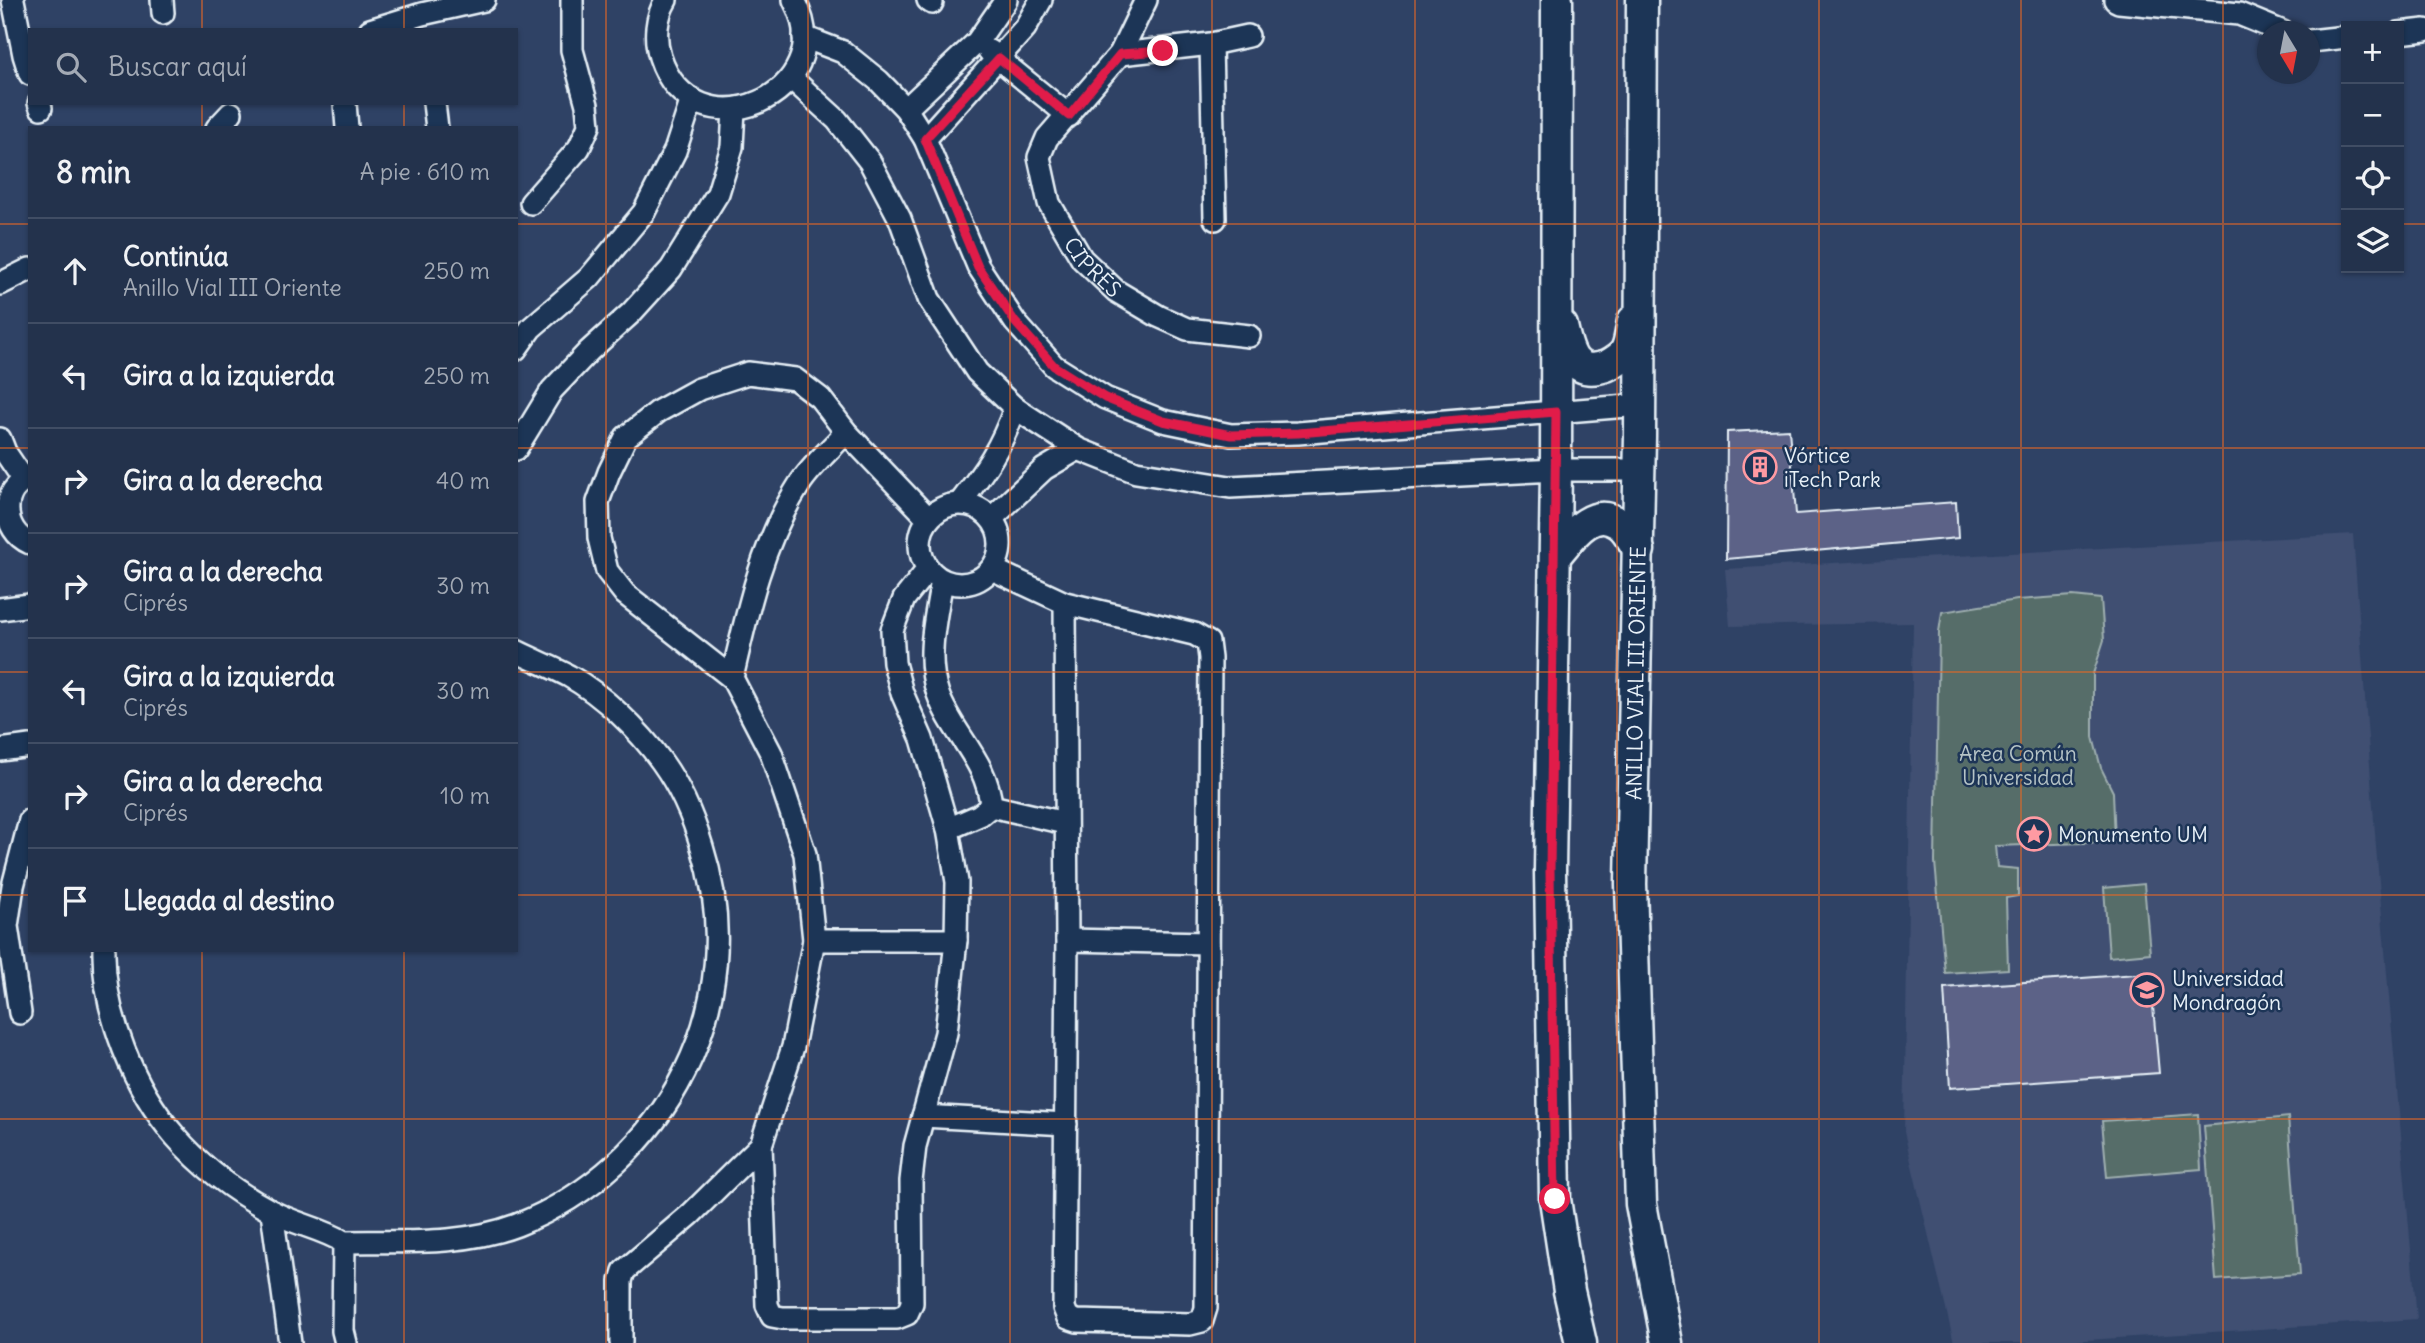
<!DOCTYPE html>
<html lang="es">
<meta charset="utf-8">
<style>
body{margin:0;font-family:Delius,sans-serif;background:#2b3a53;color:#f1f3f6}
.controls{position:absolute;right:21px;top:21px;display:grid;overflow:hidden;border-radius:0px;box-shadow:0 2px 5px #0004}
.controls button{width:63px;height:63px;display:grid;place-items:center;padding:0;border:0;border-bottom:2px solid #404d64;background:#23324c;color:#f1f3f6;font:35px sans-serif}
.compass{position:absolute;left:2257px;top:21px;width:63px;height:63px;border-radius:50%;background:#23324c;box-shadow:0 2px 5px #0004;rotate:170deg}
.stop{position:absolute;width:21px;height:21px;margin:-16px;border:5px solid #e11d48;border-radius:50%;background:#fff}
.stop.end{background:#e11d48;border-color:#fff;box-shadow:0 2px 7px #0008}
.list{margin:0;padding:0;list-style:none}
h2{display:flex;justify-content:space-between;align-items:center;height:91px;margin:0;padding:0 28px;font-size:30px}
h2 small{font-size:23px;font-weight:400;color:#a3aab5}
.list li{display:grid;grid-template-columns:46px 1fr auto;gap:21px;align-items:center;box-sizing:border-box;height:105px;padding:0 28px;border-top:2px solid #404d64}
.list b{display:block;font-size:26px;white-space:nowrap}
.list p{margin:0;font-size:23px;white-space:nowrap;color:#a3aab5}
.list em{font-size:23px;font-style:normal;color:#a3aab5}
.icon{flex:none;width:38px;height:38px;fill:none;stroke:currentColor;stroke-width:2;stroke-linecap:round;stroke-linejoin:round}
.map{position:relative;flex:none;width:2425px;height:1343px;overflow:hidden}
.search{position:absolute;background:#23324c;box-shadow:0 2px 5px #0004;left:28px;top:28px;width:490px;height:77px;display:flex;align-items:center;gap:18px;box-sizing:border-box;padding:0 24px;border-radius:0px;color:#a3aab5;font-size:26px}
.panel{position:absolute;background:#23324c;box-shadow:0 2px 5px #0004;left:28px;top:126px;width:490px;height:826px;border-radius:0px}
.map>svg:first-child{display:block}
.built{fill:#3f4f72}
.green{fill:#566d69;stroke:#9fafb0;stroke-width:2}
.building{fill:#5b6287;stroke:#e8f1f8;stroke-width:2}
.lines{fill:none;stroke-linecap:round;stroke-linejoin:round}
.street-casing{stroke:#e8f1f8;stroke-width:26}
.secondary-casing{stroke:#e8f1f8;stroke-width:35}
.street{stroke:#1d3557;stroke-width:21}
.secondary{stroke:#1d3557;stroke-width:30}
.route{stroke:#e11d48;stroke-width:9}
.grid{fill:none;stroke:#e86824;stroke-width:2;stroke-opacity:0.55}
.labels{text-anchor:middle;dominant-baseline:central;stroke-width:5;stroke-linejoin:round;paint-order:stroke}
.street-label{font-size:21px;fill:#e8f1f8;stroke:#1d3557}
.poi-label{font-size:21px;fill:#e8f1f8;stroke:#1d3557;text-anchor:start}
.park-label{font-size:21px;fill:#b5c3c6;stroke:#1d3557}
</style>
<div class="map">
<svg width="2425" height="1343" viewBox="0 0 2425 1343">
<rect width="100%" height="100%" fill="#2f4265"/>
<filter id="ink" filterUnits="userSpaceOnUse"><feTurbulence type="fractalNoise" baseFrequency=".0143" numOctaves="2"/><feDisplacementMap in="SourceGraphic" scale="14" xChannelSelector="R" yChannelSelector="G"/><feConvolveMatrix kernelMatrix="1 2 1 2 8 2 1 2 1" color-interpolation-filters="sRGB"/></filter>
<g filter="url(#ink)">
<path class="built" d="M2353,534L2376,847L2417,1319L2039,1343H1954L1904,1132L1913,623L1730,626L1725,569Z"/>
<g class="green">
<path d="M2073,596L2101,599L2104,640L2093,674V737L2101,768L2113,792L2115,842L1995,846L1997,867L2018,869V896L2006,898L2008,969L1945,973L1935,862L1939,632L1942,612L2017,600Z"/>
<path d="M2144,884L2150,953L2109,957L2104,888Z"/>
<path d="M2198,1114L2201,1169L2107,1177L2102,1121Z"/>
<path d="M2288,1117L2300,1274L2216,1280L2204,1126Z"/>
</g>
<g class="building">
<path d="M1789,429L1796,514L1956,502L1958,538L1726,559L1727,432Z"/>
<path d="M2150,973L2159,1073L1950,1088L1944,988Z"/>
</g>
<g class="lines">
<defs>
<g id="street">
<path d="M13,0L24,55L30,74"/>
<path d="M162,0L163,13"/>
<path d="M666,0C656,17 654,38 660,57C693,159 845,94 794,0"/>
<path d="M928,0L932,3"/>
<path id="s1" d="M1146,0L1120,54L1047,138L1039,157L1049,203L1082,259L1116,291L1158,316L1187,329L1249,336"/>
<path d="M2115,0L2119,2L2239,14L2283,32"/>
<path d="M370,30L422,14L484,0"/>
<path d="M2399,33L2425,30"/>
<path d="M804,37L843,52L879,81L906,109L925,139L978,266L1015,322L1054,366L1105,398L1163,421L1231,435L1298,433L1640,405"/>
<path d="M2310,41L2346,37"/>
<path d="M1211,44L1215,219"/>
<path d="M989,51L1069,116"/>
<path d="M1120,54L1211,44L1248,36"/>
<path d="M791,78L837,120L870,162L900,219L929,299L977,372L1015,408L1078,449L1136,472L1230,487L1556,470H1640"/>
<path d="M39,103L41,108"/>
<path d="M345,103L347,128"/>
<path d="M434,103L437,128"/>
<path d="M906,109L977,42L1006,0"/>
<path d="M217,128L231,113"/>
<path d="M925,139L1025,28L1041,0"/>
<path d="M531,203L579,148L589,126L587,105L572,50V0"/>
<path d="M0,284L30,269"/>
<path d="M516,349L531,328L589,278L644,212L675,151L692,99"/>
<path d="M0,439L5,452L24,480"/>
<path d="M516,449L552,390L589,351L631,313L671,269L718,193L732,147L734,109"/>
<path d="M30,479C0,487 1,531 30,543"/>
<path d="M960,503C986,469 1001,448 1015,408"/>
<circle cx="960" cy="544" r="40"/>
<path d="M992,518L1044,469L1078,449"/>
<path d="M992,569L1065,603L1194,634L1208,642L1210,658L1206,1308L1202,1321L1190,1324L1077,1321L1068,1318L1064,1308L1067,940L1065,603"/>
<path d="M942,580C936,617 925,657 938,694C952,734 988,761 991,806"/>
<path d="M0,609L30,605"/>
<path d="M732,678C747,612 762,543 799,485C811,466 831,449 846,432"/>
<path d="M0,750L30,746"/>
<path d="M991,806L1065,823"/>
<path d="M948,829L980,815L991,806"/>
<path d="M814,940H956"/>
<path d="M1067,940L1208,943"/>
<path d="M104,950C103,1013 134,1089 175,1136C201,1166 235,1192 271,1211C294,1224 321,1228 344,1242C402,1241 462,1246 517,1225C667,1166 752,1003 702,847C693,817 680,787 662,762C639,730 603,695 569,676C552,667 534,660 516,651"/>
<path d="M20,1013L7,926L13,886L30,820"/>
<path d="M923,1116L1066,1124"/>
<path d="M761,1145L767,1305L772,1316L783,1318H897L907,1314L912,1303L911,1181L915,1146L946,1033L956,940L957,882L948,829L922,739L902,693L894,663L892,630L904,599L928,569"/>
<path d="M272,1212L290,1343"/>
<path d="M344,1242L343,1331L346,1343"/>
<path d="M621,1343V1281L624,1271L691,1214L761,1145L793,1047L814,940L805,854L771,753L732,678L625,594L607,571L599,538L598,502L609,472L626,437L659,411L699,389L748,373L795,379L820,398L846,432L928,518"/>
</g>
<g id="secondary">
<path d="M1557,0L1556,470L1550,871L1555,1199L1569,1291L1581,1343"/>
<path d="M1642,0L1640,437L1631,884L1641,1204L1667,1343"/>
<path d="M1562,326C1568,352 1573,377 1606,366C1613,363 1624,356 1627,348C1630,341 1631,330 1633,321"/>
<path d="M1555,556C1570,539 1591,505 1618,523C1627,528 1633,542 1639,550"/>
</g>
</defs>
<use href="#street" class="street-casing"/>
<use href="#secondary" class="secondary-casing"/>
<use href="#street" class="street"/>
<use href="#secondary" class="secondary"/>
</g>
</g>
<g class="lines" filter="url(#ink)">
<path class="route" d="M1163,51L1120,54L1069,116L999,58L925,139L978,267L1015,322L1054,366L1105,398L1163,421L1231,435L1298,433L1556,412L1550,871L1555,1199"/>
</g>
<path class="grid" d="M202,0V30M404,0V30M606,0V1343M808,0V1343M1010,0V1343M1212,0V1343M1415,0V1343M1617,0V1343M1819,0V1343M2021,0V1343M2223,0V1343M202,103V128M404,103V128M0,224H30M516,224H2346M2399,224H2425M0,448H30M516,448H2425M0,672H30M516,672H2425M0,895H30M516,895H2425M202,950V1343M404,950V1343M0,1119H2425"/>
<defs>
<symbol id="building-ring" viewBox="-11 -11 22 22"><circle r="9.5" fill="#1d3557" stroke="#ff9aa2" stroke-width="1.5"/><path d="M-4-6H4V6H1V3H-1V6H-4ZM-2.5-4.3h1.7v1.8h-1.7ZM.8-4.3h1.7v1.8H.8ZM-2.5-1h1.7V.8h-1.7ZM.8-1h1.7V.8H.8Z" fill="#ff9aa2"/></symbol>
<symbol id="sight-ring" viewBox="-11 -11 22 22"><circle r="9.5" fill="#1d3557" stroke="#ff9aa2" stroke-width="1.5"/><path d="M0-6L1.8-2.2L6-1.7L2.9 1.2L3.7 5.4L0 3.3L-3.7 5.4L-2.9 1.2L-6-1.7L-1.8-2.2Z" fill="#ff9aa2"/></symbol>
<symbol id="university-ring" viewBox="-11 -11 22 22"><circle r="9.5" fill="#1d3557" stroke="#ff9aa2" stroke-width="1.5"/><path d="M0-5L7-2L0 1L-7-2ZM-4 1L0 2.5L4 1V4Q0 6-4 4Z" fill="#ff9aa2"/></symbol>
</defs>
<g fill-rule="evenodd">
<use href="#building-ring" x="1741" y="448" width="38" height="38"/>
<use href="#sight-ring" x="2015" y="815" width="38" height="38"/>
<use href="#university-ring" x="2128" y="971" width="38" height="38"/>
</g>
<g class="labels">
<g class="street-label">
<text stroke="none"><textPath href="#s1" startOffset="317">CIPRÉS</textPath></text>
<text transform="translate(1636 673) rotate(-89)">ANILLO VIAL III ORIENTE</text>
</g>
<g class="poi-label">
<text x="1784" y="455">Vórtice<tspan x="1784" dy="24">iTech Park</tspan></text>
<text x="2058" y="834">Monumento UM</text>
<text x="2172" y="978">Universidad<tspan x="2172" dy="24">Mondragón</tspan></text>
</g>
<g class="park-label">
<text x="2018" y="753">Area Común<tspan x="2018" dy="24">Universidad</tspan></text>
</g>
</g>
</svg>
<div class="controls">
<button>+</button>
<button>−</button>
<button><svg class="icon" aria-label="locate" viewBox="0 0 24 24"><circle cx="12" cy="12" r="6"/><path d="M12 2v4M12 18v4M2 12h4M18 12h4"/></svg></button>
<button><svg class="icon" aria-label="layers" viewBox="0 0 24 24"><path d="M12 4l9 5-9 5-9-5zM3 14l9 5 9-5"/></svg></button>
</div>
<svg class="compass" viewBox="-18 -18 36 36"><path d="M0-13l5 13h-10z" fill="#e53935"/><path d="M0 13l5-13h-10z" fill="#a3aab5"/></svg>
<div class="stop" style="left:1555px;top:1199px"></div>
<div class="stop end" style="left:1163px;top:51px"></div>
<div class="search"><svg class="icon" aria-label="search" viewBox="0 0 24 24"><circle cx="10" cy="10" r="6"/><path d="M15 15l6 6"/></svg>Buscar aquí</div>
<section class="panel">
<h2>8 min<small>A pie · 610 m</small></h2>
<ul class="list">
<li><svg class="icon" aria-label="ahead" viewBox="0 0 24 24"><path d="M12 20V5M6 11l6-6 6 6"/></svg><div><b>Continúa</b><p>Anillo Vial III Oriente</p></div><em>250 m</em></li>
<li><svg class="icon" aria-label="left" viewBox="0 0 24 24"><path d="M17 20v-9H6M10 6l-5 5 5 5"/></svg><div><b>Gira a la izquierda</b></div><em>250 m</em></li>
<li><svg class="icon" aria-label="right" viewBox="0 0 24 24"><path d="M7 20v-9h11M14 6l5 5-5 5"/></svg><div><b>Gira a la derecha</b></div><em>40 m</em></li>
<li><svg class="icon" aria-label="right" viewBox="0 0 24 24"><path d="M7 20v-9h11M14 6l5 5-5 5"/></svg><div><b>Gira a la derecha</b><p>Ciprés</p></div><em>30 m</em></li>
<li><svg class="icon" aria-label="left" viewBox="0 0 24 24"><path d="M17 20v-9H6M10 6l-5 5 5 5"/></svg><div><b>Gira a la izquierda</b><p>Ciprés</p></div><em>30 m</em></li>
<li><svg class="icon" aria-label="right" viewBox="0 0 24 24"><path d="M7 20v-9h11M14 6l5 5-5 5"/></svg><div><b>Gira a la derecha</b><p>Ciprés</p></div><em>10 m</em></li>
<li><svg class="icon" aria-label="arrive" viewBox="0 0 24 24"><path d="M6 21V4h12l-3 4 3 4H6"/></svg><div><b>Llegada al destino</b></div></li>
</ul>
</section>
</div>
